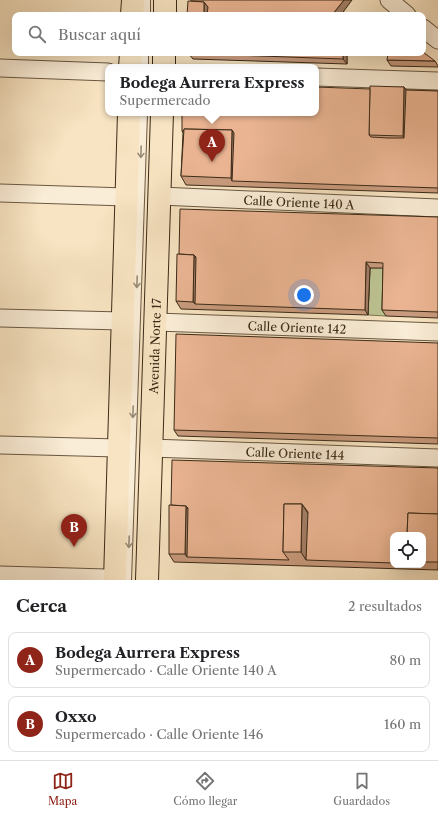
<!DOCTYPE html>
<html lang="es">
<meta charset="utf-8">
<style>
body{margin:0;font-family:"Libre Caslon Text",serif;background:#f6f6f6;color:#202124}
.controls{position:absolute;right:12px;bottom:12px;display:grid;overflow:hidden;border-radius:8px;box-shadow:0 4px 16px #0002}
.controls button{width:36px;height:36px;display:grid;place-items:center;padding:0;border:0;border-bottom:1px solid #e0e0e0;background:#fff;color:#202124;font:20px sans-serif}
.you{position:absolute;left:304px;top:295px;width:14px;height:14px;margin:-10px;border:3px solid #fff;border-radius:50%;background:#1a73e8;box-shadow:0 0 0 6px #1a73e833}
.badge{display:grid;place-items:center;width:26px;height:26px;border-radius:50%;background:#8f2418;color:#fff;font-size:13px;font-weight:700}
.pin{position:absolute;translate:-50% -33px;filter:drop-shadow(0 1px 2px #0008)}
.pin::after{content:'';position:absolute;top:21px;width:14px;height:12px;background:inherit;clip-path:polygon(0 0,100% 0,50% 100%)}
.popup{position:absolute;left:105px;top:64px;width:214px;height:52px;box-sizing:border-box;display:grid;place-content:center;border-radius:8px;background:#fff;filter:drop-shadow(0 1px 3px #0005);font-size:13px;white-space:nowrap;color:#757577}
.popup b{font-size:15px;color:#202124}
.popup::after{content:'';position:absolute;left:50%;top:100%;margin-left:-8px;border:8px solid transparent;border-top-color:#fff}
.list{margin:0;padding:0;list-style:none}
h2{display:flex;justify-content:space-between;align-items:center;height:52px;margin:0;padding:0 16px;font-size:17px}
h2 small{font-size:13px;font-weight:400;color:#757577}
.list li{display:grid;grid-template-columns:26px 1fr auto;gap:12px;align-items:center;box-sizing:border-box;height:56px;margin:0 8px 8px;padding:0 8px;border:1px solid #e0e0e0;border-radius:8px}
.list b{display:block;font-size:15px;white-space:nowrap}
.list p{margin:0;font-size:13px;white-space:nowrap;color:#757577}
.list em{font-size:13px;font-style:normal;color:#757577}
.icon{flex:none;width:22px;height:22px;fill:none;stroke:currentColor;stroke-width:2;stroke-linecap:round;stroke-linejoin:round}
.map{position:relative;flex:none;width:438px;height:580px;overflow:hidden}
.search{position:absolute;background:#fff;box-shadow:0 4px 16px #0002;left:12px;right:12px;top:12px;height:44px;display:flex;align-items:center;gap:10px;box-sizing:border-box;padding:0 14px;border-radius:8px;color:#757577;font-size:15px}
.sheet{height:180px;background:#fff}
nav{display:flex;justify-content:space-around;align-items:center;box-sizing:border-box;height:56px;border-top:1px solid #e0e0e0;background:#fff;font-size:11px;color:#757577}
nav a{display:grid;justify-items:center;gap:2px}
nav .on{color:#8f2418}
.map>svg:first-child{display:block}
.green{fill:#bdc493;stroke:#7c7755}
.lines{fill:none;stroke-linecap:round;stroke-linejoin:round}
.service-casing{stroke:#6a5842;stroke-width:10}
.minor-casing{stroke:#6a5842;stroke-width:19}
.tertiary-casing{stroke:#6a5842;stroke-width:23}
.primary-casing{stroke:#3a2a17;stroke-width:24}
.service{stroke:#faedd7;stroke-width:8}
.minor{stroke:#faedd7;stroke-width:17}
.tertiary{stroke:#faedd7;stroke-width:21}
.primary{stroke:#f8e4c2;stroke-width:22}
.wall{fill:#c99b7e;stroke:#3a2a17;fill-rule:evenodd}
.shaded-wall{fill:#a47e66;stroke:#3a2a17}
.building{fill:#eab492;stroke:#3a2a17}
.oneway{stroke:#9a8c77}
.labels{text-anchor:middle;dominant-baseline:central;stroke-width:3.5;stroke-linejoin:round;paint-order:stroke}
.street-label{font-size:12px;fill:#3a2a17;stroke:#faedd7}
</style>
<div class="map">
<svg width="438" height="580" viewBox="0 0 438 580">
<rect width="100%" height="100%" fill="#f8e4c2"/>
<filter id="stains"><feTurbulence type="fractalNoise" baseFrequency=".005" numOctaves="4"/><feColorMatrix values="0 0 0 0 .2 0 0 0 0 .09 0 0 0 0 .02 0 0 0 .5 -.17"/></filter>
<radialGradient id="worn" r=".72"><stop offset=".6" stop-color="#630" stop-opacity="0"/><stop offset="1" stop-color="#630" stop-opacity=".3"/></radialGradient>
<path class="green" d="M370,268H387L386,316L368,315Z"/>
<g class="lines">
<defs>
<g id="service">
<path d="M146,15V0"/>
<path d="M144,67V53"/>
<path d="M127,580L143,113"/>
</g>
<g id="minor">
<path d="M389,0L407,15"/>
<path d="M423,28L438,40"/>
<path d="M0,68L108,72"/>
<path d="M316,77L438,81"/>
<path d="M0,193L126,197"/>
<path id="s1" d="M160,196L438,208"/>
<path d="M0,318L122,321"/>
<path id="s2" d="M156,322L438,332"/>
<path d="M0,445L118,448"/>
<path id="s3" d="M151,448L438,458"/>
</g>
<path id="tertiary" d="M0,577L106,580"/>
<g id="primary">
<path d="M132,15L133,0"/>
<path d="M165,15V0"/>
<path d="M130,67L131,53"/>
<path d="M164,67V53"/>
<path d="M115,580L129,113"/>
<path id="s4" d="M147,580L162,113"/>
</g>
</defs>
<use href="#service" class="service-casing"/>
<use href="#minor" class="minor-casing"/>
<use href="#tertiary" class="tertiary-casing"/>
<use href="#primary" class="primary-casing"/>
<use href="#service" class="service"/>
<use href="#minor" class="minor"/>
<use href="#tertiary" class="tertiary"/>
<use href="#primary" class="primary"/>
</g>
<g class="wall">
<path d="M188,53H347V64L193,59Z"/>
<path d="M387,60L435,61L438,66V67L391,66Z"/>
<path d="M404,87L406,90L438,91V193L186,185L181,176L183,133L182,131L370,89Z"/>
<path d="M438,217V318L386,316L382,310L383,268H370L368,315L181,309L176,301Z"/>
<path d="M438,343V444L178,436L174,430Z"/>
<path d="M438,468V570L174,562L169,554ZM393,535H423V565H393Z"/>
</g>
<g class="shaded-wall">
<path d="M344,0H352L341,15H332Z"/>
<path d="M204,2L212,12V15H204Z"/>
<path d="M343,53H347V64L343,59Z"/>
<path d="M404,87L410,95L408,144L403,136Z"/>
<path d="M232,130L238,138L232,181L231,178Z"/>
<path d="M194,255L200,263L195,304L193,302Z"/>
<path d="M366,262L370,268L368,315L365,310Z"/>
<path d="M302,504L311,518L306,560L301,552Z"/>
<path d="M186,506L192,514L187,557L185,554Z"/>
</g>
<g class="building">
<path d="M191,0H344L332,15H207L208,7L204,2L191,1Z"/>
<path d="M188,1L204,2V15H187Z"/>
<path d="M423,52L435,61L387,60L388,53H423Z"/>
<path d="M206,53H343V59L206,54Z"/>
<path d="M370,86L404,87L403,136L369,135Z"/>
<path d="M316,87L370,89L369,135L371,137L388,138H404L406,90L438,91V188L232,181L234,133L232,130L184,129V131H182V113H316Z"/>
<path d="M184,129L232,130L231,178L181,176Z"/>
<path d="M180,209L438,217V312L382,310L383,263L366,262L365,310L195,304L196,257L194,255L179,254Z"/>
<path d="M177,254L194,255L193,302L176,301Z"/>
<path d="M176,334L438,343V438L174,430Z"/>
<path d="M172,460L438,468V514L408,513L407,535H393V563L306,560L308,512L302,504H284L283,552L289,560L187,557L188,508L186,506L171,505Z"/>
<path d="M284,504H302L301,552H283Z"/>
<path d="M169,505L186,506L185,554H169Z"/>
<path d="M408,513L438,514V562H423V535H407Z"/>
</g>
<defs><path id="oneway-shaft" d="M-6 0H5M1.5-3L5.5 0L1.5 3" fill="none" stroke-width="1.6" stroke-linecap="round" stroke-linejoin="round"/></defs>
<g class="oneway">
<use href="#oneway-shaft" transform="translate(141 152) rotate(92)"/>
<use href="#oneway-shaft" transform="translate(137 282) rotate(92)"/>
<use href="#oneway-shaft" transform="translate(133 412) rotate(92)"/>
<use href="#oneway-shaft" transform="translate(129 542) rotate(92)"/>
</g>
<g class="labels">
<g class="street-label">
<text stroke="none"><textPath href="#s1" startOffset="139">Calle Oriente 140 A</textPath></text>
<text stroke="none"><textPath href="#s2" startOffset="141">Calle Oriente 142</textPath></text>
<text stroke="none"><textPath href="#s4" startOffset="234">Avenida Norte 17</textPath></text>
<text stroke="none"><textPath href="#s3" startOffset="144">Calle Oriente 144</textPath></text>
</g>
</g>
<rect width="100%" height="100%" filter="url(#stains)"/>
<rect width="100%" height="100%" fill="url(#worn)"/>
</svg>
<div class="controls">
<button><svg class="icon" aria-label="locate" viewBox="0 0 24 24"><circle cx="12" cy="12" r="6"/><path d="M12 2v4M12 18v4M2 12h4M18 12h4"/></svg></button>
</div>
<div class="you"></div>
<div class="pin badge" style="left:212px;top:162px">A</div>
<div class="popup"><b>Bodega Aurrera Express</b>Supermercado</div>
<div class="pin badge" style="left:74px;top:547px">B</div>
<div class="search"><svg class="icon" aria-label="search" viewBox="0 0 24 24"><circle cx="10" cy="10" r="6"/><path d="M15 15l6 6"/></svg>Buscar aquí</div>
</div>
<section class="sheet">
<h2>Cerca<small>2 resultados</small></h2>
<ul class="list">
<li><span class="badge">A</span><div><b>Bodega Aurrera Express</b><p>Supermercado · Calle Oriente 140 A</p></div><em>80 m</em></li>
<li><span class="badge">B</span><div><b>Oxxo</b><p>Supermercado · Calle Oriente 146</p></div><em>160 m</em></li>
</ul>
</section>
<nav>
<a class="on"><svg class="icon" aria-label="map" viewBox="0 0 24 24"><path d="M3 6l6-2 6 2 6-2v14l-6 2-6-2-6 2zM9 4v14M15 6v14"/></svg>Mapa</a>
<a><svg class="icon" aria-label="directions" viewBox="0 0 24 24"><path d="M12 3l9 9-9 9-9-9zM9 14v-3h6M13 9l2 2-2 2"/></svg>Cómo llegar</a>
<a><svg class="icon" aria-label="saved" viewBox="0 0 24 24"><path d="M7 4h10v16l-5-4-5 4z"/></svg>Guardados</a>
</nav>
